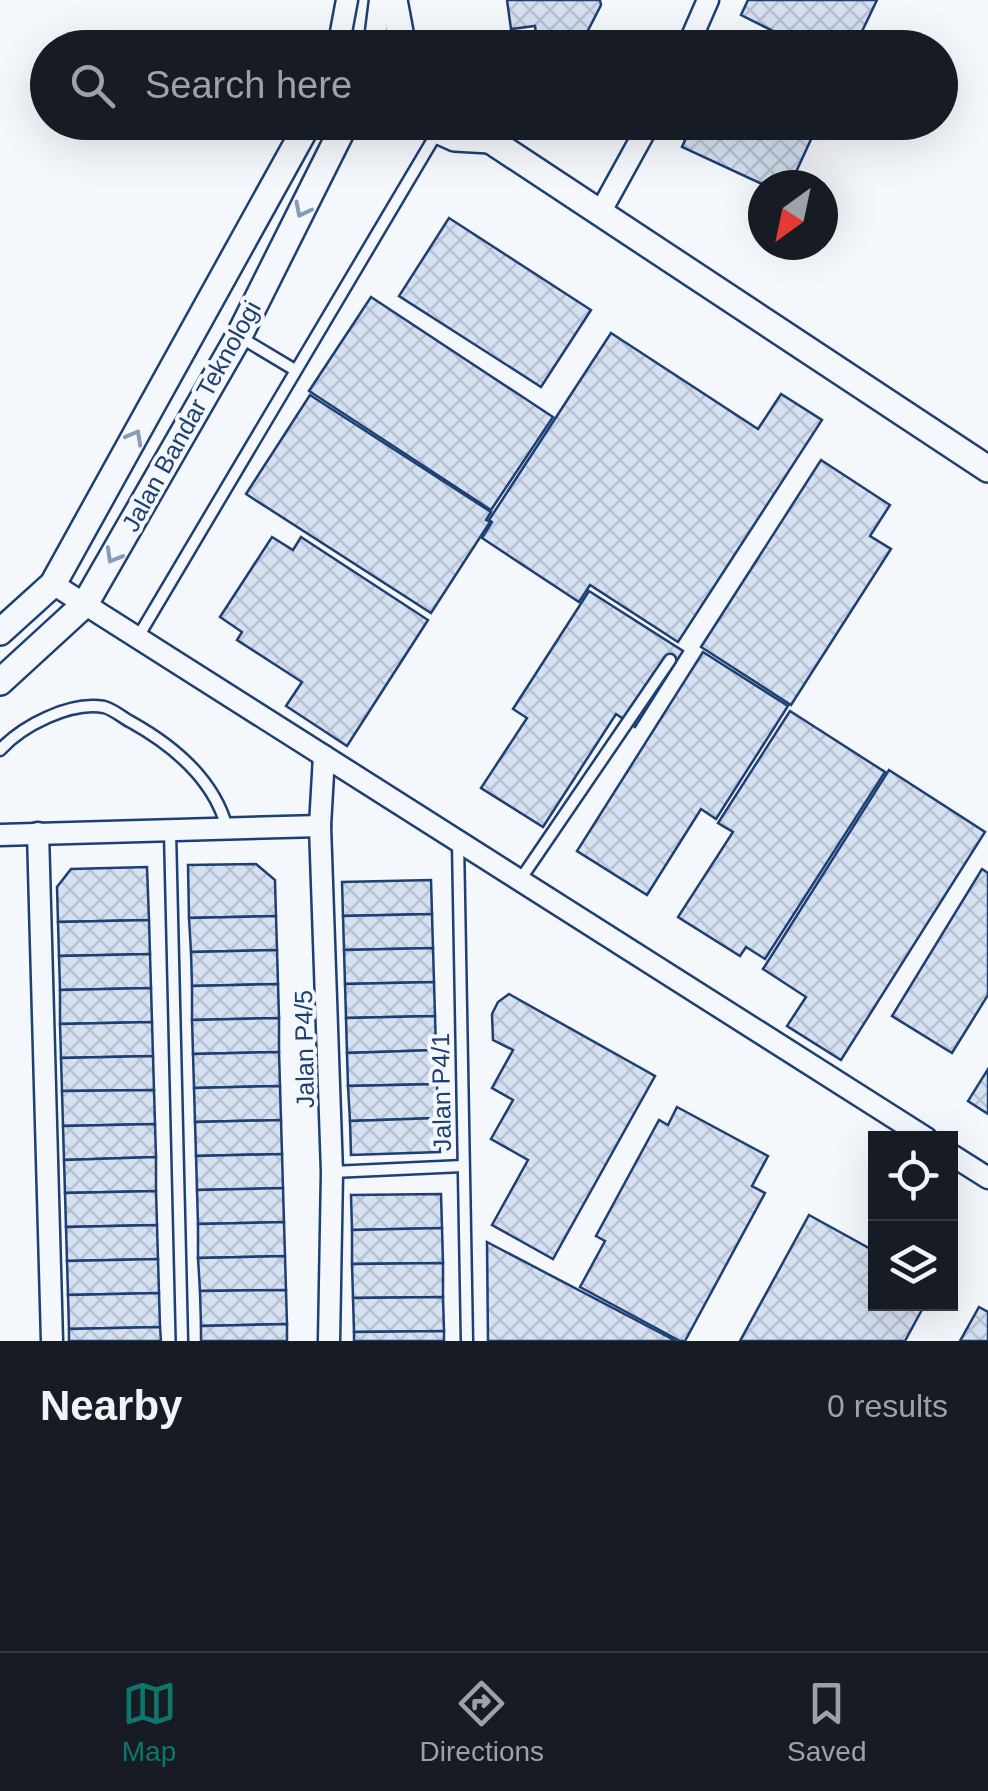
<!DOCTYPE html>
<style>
body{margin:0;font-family:Helvetica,sans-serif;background:#242831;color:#f1f3f6}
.controls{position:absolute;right:30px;bottom:30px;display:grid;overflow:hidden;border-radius:0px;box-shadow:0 10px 40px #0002}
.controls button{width:90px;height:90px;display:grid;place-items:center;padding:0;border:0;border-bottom:2px solid #363941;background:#171b24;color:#f1f3f6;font:50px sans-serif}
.compass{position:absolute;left:748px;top:170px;width:90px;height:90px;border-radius:50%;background:#171b24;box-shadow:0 10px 40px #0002;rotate:213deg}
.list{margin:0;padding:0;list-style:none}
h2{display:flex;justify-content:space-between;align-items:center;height:130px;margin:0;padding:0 40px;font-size:42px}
h2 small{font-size:32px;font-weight:400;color:#9ea1a6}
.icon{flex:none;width:55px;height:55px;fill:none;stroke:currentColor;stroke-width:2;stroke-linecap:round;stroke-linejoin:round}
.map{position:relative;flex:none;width:988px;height:1341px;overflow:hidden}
.search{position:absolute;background:#171b24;box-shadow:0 10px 40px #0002;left:30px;right:30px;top:30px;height:110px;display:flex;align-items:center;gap:25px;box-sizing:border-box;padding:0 35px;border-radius:55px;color:#9ea1a6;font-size:38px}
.sheet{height:310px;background:#171b24}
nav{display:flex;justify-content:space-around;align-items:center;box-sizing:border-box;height:140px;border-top:2px solid #363941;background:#171b24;font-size:28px;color:#9ea1a6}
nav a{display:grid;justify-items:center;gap:5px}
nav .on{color:#0f766e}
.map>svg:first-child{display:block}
.building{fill:url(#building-cross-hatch);stroke:#1d3f73;stroke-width:2.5}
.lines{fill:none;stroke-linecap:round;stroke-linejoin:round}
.service-casing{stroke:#1d3f73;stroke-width:15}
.minor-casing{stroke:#1d3f73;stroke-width:25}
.tertiary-casing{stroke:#1d3f73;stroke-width:30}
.service{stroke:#f4f7fb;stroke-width:10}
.minor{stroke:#f4f7fb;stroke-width:20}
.tertiary{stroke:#f4f7fb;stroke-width:25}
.oneway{stroke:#889bb7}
.labels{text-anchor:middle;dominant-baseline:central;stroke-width:8;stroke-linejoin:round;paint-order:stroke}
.street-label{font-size:25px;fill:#1d3f73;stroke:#f4f7fb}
</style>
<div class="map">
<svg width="988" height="1341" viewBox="0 0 988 1341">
<defs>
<pattern id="building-cross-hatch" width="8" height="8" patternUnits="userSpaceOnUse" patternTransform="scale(2.5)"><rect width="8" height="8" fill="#d5e0f0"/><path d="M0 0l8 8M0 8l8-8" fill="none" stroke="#b6c1d1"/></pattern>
</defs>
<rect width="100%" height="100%" fill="#f4f7fb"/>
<g class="building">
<path d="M507,0H600L601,5L581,44L538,48L535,26L511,29Z"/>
<path d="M748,0H877L854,48H828L821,44L820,48H807L741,15Z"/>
<path d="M693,122H819L790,185H764L682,147Z"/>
<path d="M449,218L591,310L541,387L399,296Z"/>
<path d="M371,297L553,417L491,510L309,391Z"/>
<path d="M611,333L758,429L781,394L822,420L678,642L590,585L579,602L482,538L492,522L489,520Z"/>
<path d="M310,395L491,512L486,520L490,522L431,613L246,494Z"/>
<path d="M821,460L890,505L870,536L891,549L791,705L701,647Z"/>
<path d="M272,537L293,550L301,537L428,620L347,746L286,706L302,682L237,640L242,632L220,617Z"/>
<path d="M589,591L683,651L635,727L616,714L543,827L481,788L527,718L513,709Z"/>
<path d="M703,652L788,706L716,819L701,809L647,895L577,851Z"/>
<path d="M790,711L885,772L765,959L746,947L740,956L678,917L733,832L718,823Z"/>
<path d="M889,770L985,832L841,1060L787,1026L806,997L763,969Z"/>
<path d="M256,864L275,880L276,916L189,918L188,865Z"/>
<path d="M147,867L149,920L58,922L57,887L71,869Z"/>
<path d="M982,869L988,873V995L952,1053L892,1016Z"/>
<path d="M431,880L432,914L343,916L342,882Z"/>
<path d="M432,914L433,948L344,950L343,916Z"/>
<path d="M276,916L277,950L191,952L189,918Z"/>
<path d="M149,920L150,954L59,956L58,922Z"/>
<path d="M433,948L434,982L345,984L344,950Z"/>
<path d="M277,950L278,984L192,986L191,952Z"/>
<path d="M150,954L151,988L60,990L59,956Z"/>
<path d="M434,982L435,1016L346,1018L345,984Z"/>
<path d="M278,984L279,1018L192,1020V986Z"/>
<path d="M151,988L152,1022L60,1024V990Z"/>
<path d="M509,994L655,1076L553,1259L492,1225L528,1160L491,1139L513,1100L492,1088L513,1050L493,1040L492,1014L498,1002Z"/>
<path d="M435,1016L436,1050L347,1053L346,1018Z"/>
<path d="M279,1018V1052L193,1054L192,1020Z"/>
<path d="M152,1022L153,1056L61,1058L60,1024Z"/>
<path d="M436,1050L437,1084L348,1086L347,1053Z"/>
<path d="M279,1052L280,1086L194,1088L193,1054Z"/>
<path d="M153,1056L154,1090L62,1091L61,1058Z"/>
<path d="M988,1069V1114L968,1101Z"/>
<path d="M437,1084L438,1118L350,1121L348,1086Z"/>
<path d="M280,1086L281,1120L195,1122L194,1088Z"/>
<path d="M154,1090L155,1124L63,1126L62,1091Z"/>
<path d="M677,1107L768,1156L752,1186L765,1193L685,1341H680L580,1287L605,1241L596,1236L659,1120L668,1125Z"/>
<path d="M438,1118L440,1152L351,1155L350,1121Z"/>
<path d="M281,1120L282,1154L196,1156L195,1122Z"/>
<path d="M155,1124L156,1157L64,1160L63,1126Z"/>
<path d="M282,1154L283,1188L197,1190L196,1156Z"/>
<path d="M156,1157V1191L65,1193L64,1160Z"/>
<path d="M283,1188L284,1222L198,1224L197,1190Z"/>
<path d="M156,1191L157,1225L66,1227L65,1193Z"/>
<path d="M441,1194L442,1228L352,1230L351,1195Z"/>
<path d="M809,1215L876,1252V1304H925L905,1341H740Z"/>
<path d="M284,1222L285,1256L198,1258V1224Z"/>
<path d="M157,1225L158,1259L67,1261L66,1227Z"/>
<path d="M442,1228L443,1263L352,1264V1230Z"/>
<path d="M487,1242L676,1341H488Z"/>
<path d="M285,1256L286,1290L200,1291L198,1258Z"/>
<path d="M158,1259L159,1293L68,1295L67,1261Z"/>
<path d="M443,1263V1297L353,1298L352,1264Z"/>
<path d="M286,1290L287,1324L201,1326L200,1291Z"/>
<path d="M159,1293L160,1327L69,1329L68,1295Z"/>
<path d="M443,1297L444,1331L354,1332L353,1298Z"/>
<path d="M979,1307L988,1312V1341H960Z"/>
<path d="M287,1324V1341H201V1326Z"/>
<path d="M160,1327L161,1341H69V1329Z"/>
<path d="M444,1331V1341H354V1332Z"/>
</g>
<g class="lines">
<defs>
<g id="service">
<path d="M240,337L295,370"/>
<path d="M138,637L438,131"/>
<path d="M0,750C22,726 70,701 104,707C113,709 123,718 131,722C174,746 214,779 227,828"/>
<path d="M170,832L182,1341"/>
<path d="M458,842L467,1341"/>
<path d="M520,880L670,660"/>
<path d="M332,1172L463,1166"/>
</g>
<g id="minor">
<path d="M338,48L347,0"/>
<path d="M374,48L380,0"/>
<path d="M687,48L708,0"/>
<path d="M601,211L650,122"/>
<path d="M53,584L926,1138"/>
<path d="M324,756L320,826L332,1172L329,1341"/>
<path d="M38,833L52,1341"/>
<path d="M0,835L320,826"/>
<path d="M950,1154L988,1178"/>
</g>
<g id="tertiary">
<path d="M394,0L403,48"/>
<path d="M419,122L455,138L490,140"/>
<path d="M475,122L490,140L988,469"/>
<path d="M0,632L53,584L309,122"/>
<path d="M0,682L85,604L239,336L346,122"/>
</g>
</defs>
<use href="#service" class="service-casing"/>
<use href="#minor" class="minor-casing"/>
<use href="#tertiary" class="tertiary-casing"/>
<use href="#service" class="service"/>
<use href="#minor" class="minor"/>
<use href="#tertiary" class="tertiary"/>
</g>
<defs><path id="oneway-chevron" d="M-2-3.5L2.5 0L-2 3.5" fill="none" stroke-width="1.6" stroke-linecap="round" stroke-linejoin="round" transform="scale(2.5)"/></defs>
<g class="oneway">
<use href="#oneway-chevron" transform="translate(302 210) rotate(117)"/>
<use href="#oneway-chevron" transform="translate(135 437) rotate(-61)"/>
<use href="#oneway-chevron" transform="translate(113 556) rotate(120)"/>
</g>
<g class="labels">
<g class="street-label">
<text transform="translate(191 416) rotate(-61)">Jalan Bandar Teknologi</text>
<text transform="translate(304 1049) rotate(-91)">Jalan P4/5</text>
<text transform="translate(441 1092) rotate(-91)">Jalan P4/1</text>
</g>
</g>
</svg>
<div class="controls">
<button><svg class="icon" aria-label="locate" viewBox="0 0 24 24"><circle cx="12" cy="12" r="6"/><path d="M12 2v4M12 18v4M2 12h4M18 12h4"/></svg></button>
<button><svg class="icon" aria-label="layers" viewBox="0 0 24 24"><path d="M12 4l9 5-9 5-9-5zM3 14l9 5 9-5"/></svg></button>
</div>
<svg class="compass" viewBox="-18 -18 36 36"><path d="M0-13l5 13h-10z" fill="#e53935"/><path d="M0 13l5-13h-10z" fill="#9ea1a6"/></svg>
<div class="search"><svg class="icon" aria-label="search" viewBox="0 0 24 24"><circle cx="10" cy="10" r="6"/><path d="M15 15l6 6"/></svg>Search here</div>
</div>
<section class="sheet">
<h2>Nearby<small>0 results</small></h2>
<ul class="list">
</ul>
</section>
<nav>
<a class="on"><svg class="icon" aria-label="map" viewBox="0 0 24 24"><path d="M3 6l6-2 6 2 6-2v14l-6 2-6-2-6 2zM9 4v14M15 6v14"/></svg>Map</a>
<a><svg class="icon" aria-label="directions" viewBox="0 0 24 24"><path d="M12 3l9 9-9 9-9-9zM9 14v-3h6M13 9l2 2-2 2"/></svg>Directions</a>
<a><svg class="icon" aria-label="saved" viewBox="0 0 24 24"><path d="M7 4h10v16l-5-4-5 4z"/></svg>Saved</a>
</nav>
